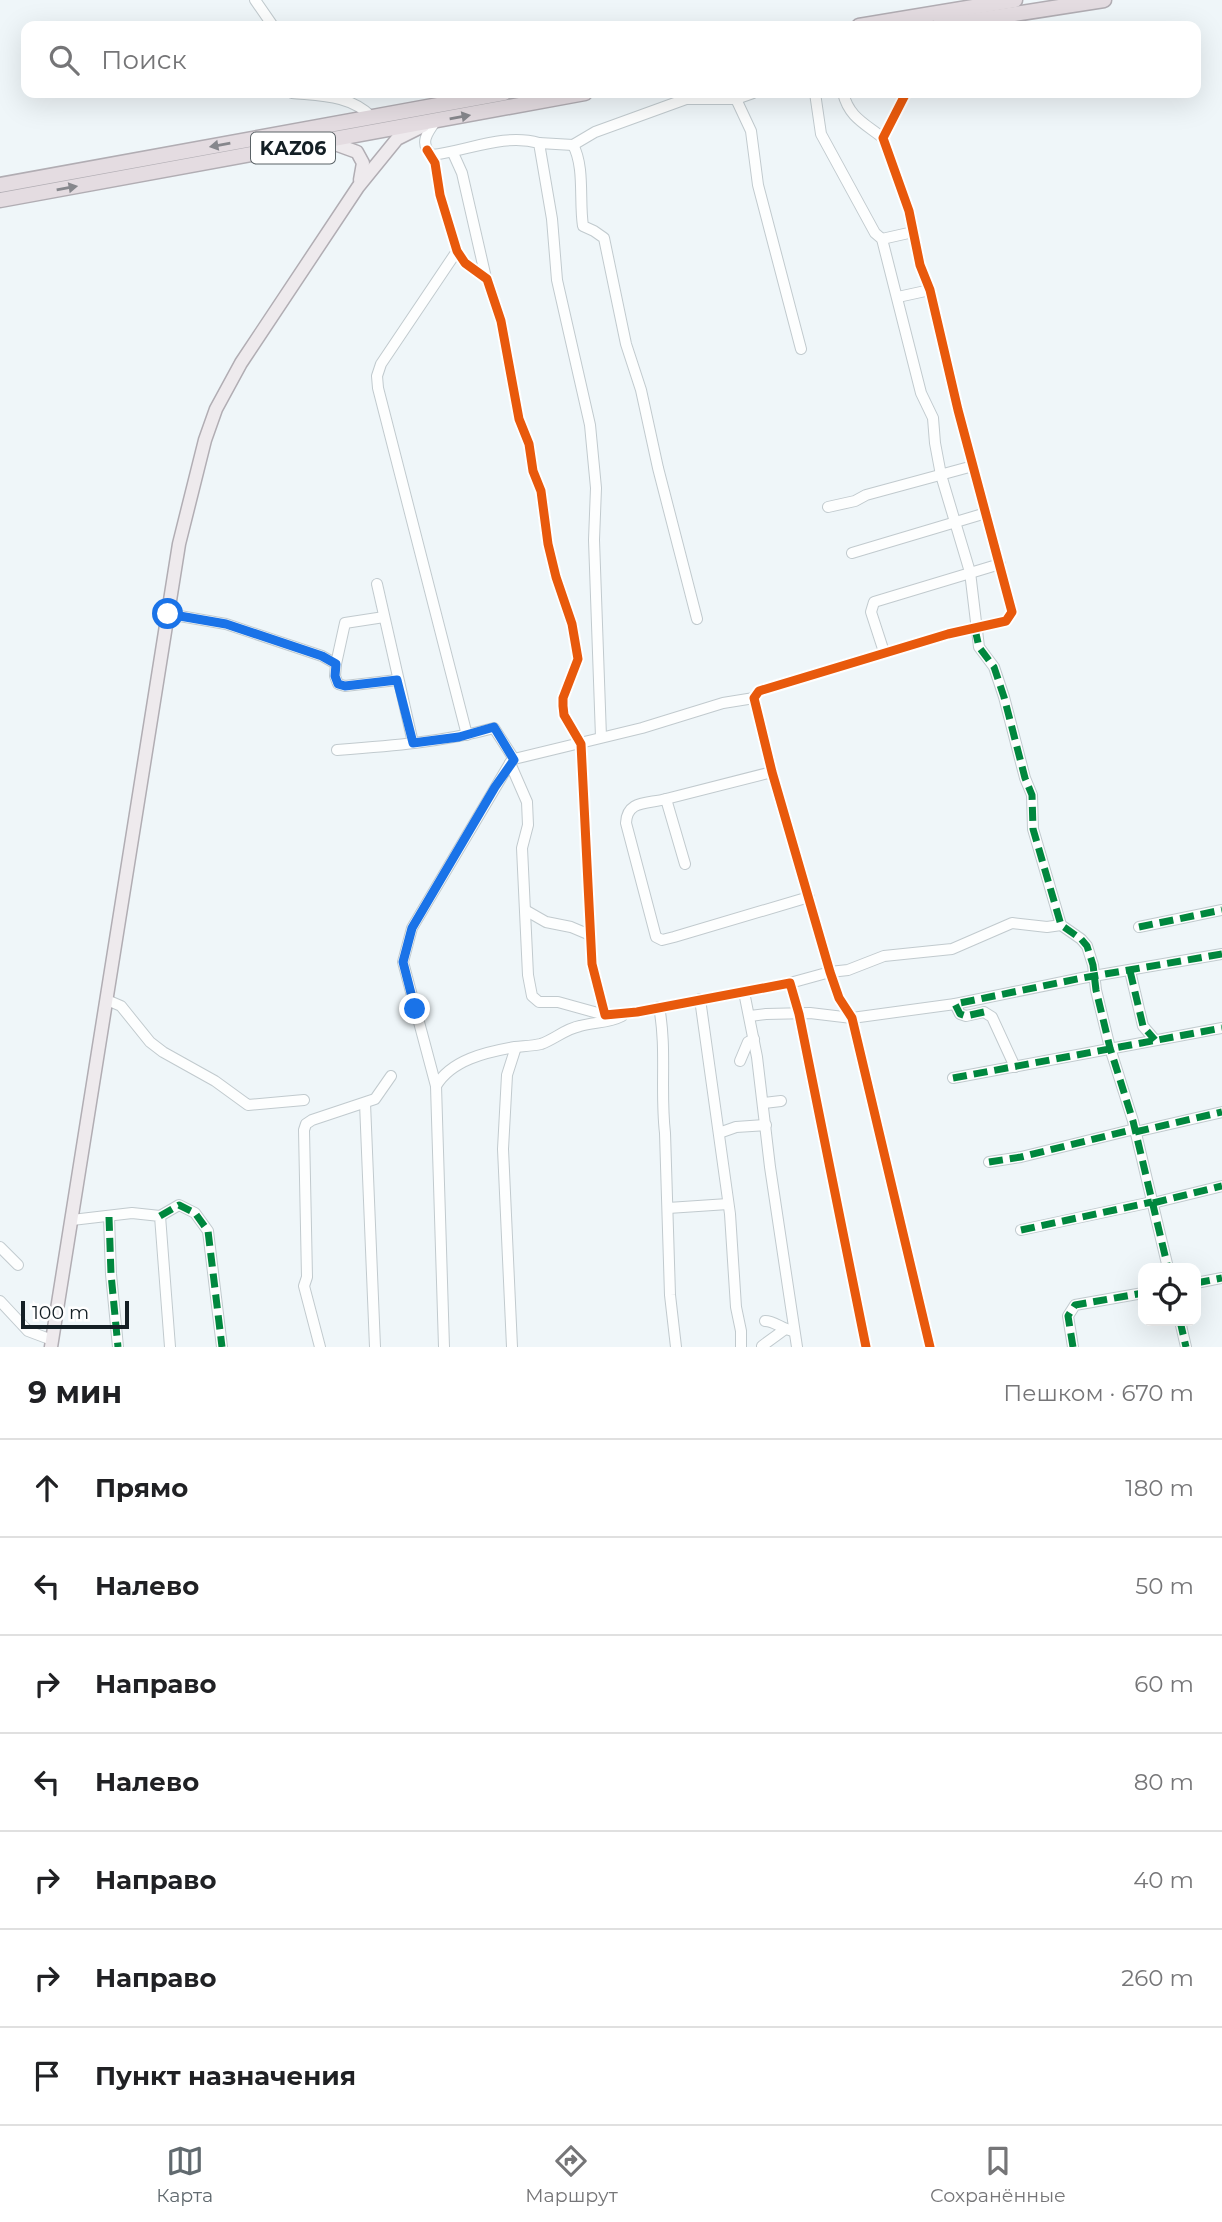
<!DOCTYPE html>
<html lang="ru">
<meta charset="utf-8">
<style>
body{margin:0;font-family:Montserrat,sans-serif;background:#f2f2f2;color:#202124}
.controls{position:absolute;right:21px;bottom:21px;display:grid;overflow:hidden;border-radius:14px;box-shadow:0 7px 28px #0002}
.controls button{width:63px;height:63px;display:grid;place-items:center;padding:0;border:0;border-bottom:2px solid #e0e0e0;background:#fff;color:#202124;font:35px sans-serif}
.scale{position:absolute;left:21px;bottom:18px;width:108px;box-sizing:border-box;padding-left:7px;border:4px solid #141f25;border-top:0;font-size:19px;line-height:24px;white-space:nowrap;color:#141f25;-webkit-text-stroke:5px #fff;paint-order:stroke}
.stop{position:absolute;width:21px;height:21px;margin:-16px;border:5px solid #1a73e8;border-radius:50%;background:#fff}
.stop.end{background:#1a73e8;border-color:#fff;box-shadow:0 2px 7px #0008}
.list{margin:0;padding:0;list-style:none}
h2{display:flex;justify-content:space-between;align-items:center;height:91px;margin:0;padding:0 28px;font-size:30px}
h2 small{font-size:23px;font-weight:400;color:#757577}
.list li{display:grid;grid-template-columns:46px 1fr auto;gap:21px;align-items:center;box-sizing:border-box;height:98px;padding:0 28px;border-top:2px solid #e0e0e0}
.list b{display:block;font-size:26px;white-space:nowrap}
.list em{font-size:23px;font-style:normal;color:#757577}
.icon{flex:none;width:38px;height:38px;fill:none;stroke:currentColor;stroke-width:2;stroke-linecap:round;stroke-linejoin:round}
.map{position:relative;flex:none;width:1222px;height:1347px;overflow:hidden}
.search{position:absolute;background:#fff;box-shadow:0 7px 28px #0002;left:21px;right:21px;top:21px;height:77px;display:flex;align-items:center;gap:18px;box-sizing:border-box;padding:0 24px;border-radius:14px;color:#757577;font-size:26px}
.sheet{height:777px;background:#fff}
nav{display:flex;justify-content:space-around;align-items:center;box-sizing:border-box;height:98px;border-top:2px solid #e0e0e0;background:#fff;font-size:19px;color:#757577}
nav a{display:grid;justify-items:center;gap:4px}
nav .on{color:#616a6f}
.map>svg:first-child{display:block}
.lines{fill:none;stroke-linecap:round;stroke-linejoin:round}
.minor-casing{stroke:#c1cace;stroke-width:12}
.major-casing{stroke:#b1adb3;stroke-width:15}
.highway-casing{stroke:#b1adb3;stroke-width:17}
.minor{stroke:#fdfefe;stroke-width:10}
.major{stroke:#eeeaed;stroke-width:12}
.highway{stroke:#e4dce1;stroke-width:14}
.quiet{stroke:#00873e;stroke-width:7;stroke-dasharray:14 7;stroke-linecap:butt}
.cycleway-casing{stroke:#fff;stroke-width:13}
.cycleway{stroke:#e8590c;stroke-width:9}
.oneway{fill:#86878c}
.route{stroke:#1a73e8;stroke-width:9}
.labels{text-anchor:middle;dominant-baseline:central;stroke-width:7;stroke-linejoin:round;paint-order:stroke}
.shield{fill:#fff;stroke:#5a6266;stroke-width:2}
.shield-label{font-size:19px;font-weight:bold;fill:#141f25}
</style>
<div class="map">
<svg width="1222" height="1347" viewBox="0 0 1222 1347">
<rect width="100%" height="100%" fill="#eff6f9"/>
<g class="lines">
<defs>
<g id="minor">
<path d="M255,0L273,26"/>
<path d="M292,93C321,96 350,95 372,117"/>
<path d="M815,93L821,134L875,233L882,239L921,393L933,418L935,443L941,475L970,572L979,647L994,667L1004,697L1025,778L1032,795L1033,829L1061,925L1081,939L1087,946L1093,965L1096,990L1110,1048L1133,1121L1168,1268"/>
<path d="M843,93C849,117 864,123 883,138"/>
<path d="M906,93L883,138L909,211L920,265L930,290L958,410L1012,612L1006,621L948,634L759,691L754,698L772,772L830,972L839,998L852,1018L930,1347"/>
<path d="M736,99L751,131L758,185L801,349"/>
<path d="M435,122C427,133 419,144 432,155C467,151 504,133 539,143L552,219L557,280L590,425L596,488L594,540L601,737"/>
<path d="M539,143L573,145L595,132L686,99H736L753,93"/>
<path d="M573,145C585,167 579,201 583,226L594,231L604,238L626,344L641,390L658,468L697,619"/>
<path d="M427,150L435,163L440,195L457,251L465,263L487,279L501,321L519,419L529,444L533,471L541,491L548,544L556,577L572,624L578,659L563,698V706L564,715L581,744L592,964L605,1015L637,1012L790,983L799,1014L866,1347"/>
<path d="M453,153L462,173L486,278"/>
<path d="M882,239L913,232"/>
<path d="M457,251L381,364L377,376L378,388L467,735"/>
<path d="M898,297L930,290"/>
<path d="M828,507L855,501L866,495L973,466"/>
<path d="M852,553L986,513"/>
<path d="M377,584L413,743"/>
<path d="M168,614L226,624L322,656L336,664L335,676L338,684L345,686L397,680"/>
<path d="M884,652L871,612L874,602L1000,564"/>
<path d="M336,664L345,623L384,617"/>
<path d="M337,750C390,746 443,742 494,728L514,759"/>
<path d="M510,763L527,802L528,825L522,848L528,975L532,996L539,1002H558L605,1015"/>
<path d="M666,799C647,804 627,800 626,823L656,937L662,940L674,937L809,897"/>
<path d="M685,864L666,799L772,772"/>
<path d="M525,910L546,922L571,927L590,935"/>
<path d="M1139,927L1222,910"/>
<path d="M1130,971L1143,1026L1155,1040"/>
<path d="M790,983L830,972L848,970L884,956L952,949L1012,923L1047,927L1061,925"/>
<path d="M744,992L757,1057L770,1167L797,1347"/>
<path d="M700,999L730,1214L736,1307L741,1331V1347"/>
<path d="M107,1000L121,1006L150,1042L163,1052L215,1081L248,1105L304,1100"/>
<path d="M659,1007C667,1048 660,1091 665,1133L670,1295L676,1347"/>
<path d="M750,1016L766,1014L810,1013L852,1018L955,1004"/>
<path d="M740,1061L748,1042L754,1039"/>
<path d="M1015,1067L992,1017L984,1012L966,1016L960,1014L955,1004L1082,978L1222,954"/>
<path d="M953,1078L1222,1028"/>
<path d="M436,1086L403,962L412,928L510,763L514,759L642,728L723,703L754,698"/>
<path d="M365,1103L375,1347"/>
<path d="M764,1103L781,1101"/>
<path d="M1135,1132L1222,1112"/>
<path d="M719,1133L736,1127L766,1125"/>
<path d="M989,1162L1021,1157L1135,1129"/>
<path d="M1153,1203L1222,1186"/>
<path d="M668,1208L728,1204"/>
<path d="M160,1216L179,1205L195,1213L208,1231L222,1347"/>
<path d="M109,1217L111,1274L118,1347"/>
<path d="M72,1220L132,1213L160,1216L170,1347"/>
<path d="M1021,1230L1152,1202"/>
<path d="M0,1247L18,1265"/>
<path d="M1196,1283L1222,1278"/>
<path d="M0,1301L28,1331L52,1340"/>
<path d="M765,1321C775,1321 783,1330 794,1331"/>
<path d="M1180,1321L1186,1347"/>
<path d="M762,1346L784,1330"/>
<path d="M320,1347L304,1286L307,1277L304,1130L306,1124L312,1120L375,1099L391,1076"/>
<path d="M444,1347L436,1086C451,1060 486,1052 515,1047C524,1046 532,1046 541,1044C555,1039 565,1029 580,1026C594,1022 609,1023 622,1016"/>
<path d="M512,1347L503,1149L507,1075L516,1047"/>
<path d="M1073,1347L1068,1316L1075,1305L1143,1293"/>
</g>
<g id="major">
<path d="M323,145L335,144L357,152L363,163L360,180"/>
<path d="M51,1347L179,544L205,440L216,409L241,363L358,187L397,139L423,126"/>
</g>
<g id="highway">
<path d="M859,26L1015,0"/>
<path d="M938,26L1104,0"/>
<path d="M0,185L504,93"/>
<path d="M0,200L585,93"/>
</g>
</defs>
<use href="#minor" class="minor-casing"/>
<use href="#major" class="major-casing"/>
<use href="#highway" class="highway-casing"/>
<use href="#minor" class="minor"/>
<use href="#major" class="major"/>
<use href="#highway" class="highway"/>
<g class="quiet">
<path d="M975,629L979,647L994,667L1004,697L1025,778L1032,795L1033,829L1061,925L1081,939L1087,946L1093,965L1096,990L1110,1048L1133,1121L1168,1268"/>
<path d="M1139,927L1222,910"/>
<path d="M1130,971L1143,1026L1155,1040"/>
<path d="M984,1012L966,1016L960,1014L955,1004L1082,978L1222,954"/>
<path d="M953,1078L1222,1028"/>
<path d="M1135,1132L1222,1112"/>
<path d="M989,1162L1021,1157L1135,1129"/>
<path d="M1153,1203L1222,1186"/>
<path d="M160,1216L179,1205L195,1213L208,1231L222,1347"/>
<path d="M109,1217L111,1274L118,1347"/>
<path d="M1021,1230L1152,1202"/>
<path d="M1196,1283L1222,1278"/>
<path d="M1180,1321L1186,1347"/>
<path d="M1073,1347L1068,1316L1075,1305L1143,1293"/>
</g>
<defs>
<g id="cycleway">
<path d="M906,93L883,138L909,211L920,265L930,290L958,410L1012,612L1006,621L948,634L759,691L754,698L772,772L830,972L839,998L852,1018L930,1347"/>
<path d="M427,150L435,163L440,195L457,251L465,263L487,279L501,321L519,419L529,444L533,471L541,491L548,544L556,577L572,624L578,659L563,698V706L564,715L581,744L592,964L605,1015L637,1012L790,983L799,1014L866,1347"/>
</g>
</defs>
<use href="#cycleway" class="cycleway-casing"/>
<use href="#cycleway" class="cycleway"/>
</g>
<defs><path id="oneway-solid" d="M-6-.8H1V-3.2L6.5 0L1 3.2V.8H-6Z" transform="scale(1.75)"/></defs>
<g class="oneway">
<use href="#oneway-solid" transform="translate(460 117) rotate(-10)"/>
<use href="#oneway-solid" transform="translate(220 145) rotate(170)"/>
<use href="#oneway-solid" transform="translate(67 188) rotate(-10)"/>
</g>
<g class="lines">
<path class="route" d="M168,614L226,624L322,656L336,664L335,676L338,684L345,686L397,680L413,743L459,737L494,727L514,760L495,787L412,928L403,962L415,1009"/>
</g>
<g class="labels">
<rect class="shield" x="251" y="132.5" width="84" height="31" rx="5"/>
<g class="shield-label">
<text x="293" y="148">KАZ06</text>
</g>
</g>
</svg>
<div class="controls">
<button><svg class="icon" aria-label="locate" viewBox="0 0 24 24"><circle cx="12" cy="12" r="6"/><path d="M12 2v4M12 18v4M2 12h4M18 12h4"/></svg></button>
</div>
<div class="scale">100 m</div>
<div class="stop" style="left:168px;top:614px"></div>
<div class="stop end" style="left:415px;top:1009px"></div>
<div class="search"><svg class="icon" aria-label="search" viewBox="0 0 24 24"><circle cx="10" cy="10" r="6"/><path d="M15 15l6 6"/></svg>Поиск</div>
</div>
<section class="sheet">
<h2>9 мин<small>Пешком · 670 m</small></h2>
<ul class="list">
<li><svg class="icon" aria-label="ahead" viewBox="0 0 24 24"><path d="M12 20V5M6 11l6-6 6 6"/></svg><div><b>Прямо</b></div><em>180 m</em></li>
<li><svg class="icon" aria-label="left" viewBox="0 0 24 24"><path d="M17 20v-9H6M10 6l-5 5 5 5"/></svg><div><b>Налево</b></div><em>50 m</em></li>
<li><svg class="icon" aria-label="right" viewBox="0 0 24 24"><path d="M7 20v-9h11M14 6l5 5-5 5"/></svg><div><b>Направо</b></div><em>60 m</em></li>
<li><svg class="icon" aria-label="left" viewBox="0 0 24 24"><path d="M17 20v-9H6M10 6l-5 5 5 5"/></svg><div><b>Налево</b></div><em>80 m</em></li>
<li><svg class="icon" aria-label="right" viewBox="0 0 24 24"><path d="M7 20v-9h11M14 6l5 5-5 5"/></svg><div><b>Направо</b></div><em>40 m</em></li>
<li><svg class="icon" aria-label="right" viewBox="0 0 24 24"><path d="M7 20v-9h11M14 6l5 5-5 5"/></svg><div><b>Направо</b></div><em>260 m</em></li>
<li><svg class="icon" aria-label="arrive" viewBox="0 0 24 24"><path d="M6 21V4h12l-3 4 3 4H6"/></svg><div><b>Пункт назначения</b></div></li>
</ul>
</section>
<nav>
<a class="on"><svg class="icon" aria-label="map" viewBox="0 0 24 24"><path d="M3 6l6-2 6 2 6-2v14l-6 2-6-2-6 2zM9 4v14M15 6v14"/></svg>Карта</a>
<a><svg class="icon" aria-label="directions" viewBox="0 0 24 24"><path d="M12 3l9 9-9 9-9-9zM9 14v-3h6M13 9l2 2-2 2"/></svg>Маршрут</a>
<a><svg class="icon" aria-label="saved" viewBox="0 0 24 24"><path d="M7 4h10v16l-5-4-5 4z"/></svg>Сохранённые</a>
</nav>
